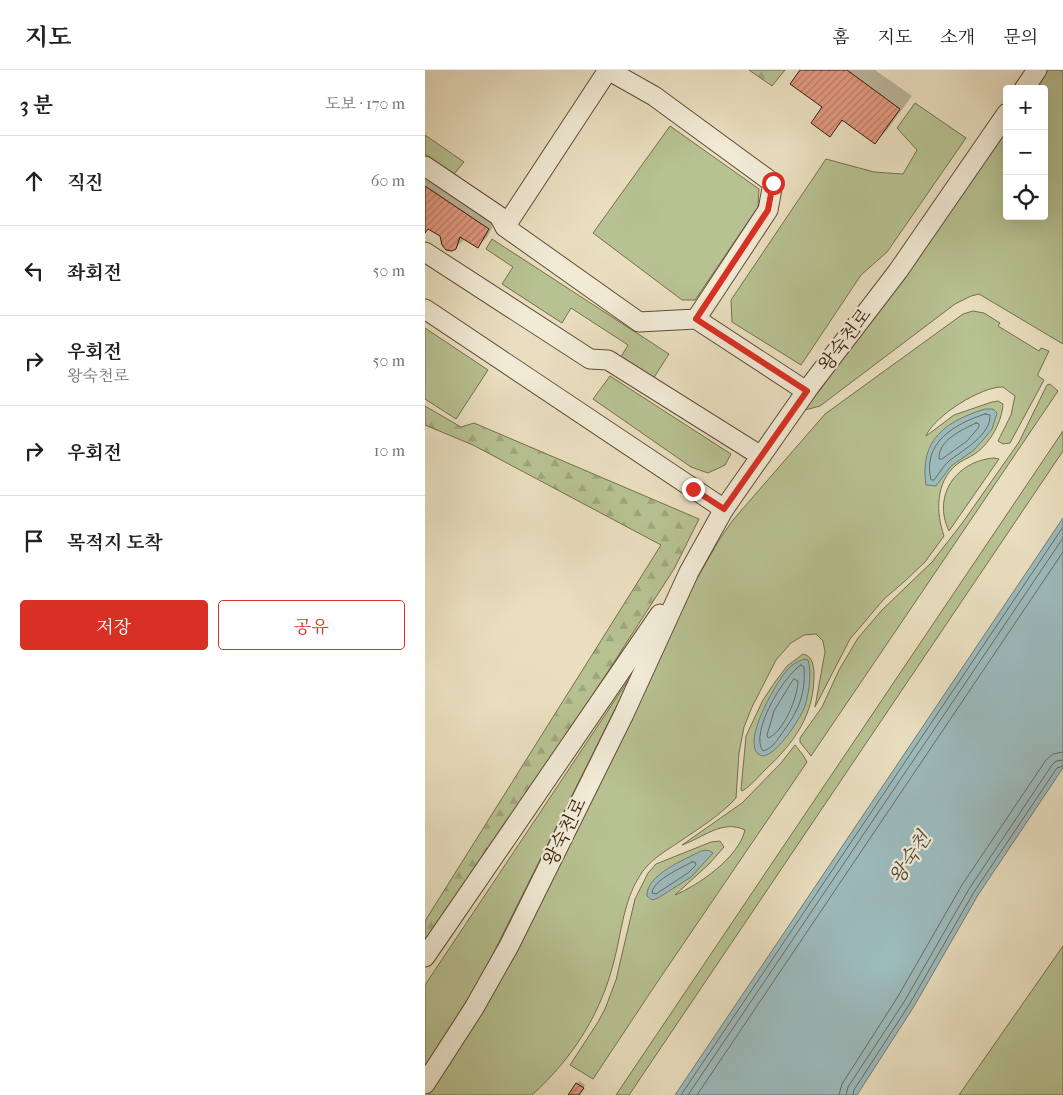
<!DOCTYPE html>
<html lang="ko">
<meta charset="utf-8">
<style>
body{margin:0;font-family:"IM FELL French Canon","Noto Serif KR",serif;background:#f2f2f2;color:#202124}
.controls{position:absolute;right:15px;top:15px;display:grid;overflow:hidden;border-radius:5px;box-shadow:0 5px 20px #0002}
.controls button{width:45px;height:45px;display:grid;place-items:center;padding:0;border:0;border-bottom:1px solid #e0e0e0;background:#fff;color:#202124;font:25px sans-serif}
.stop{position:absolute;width:15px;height:15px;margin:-11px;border:4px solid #d93025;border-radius:50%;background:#fff}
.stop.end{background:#d93025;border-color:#fff;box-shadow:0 1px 5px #0008}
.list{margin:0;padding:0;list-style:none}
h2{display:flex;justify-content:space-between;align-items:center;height:65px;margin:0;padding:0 20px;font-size:21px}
h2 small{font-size:16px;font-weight:400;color:#757577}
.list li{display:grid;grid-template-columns:32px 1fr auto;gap:15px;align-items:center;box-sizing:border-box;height:90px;padding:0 20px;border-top:1px solid #e0e0e0}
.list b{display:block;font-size:19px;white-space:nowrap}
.list p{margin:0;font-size:16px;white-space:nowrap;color:#757577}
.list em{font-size:16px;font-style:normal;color:#757577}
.actions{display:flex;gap:10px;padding:15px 20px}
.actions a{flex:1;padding:11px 0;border:1px solid #d93025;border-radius:5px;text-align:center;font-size:18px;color:#d93025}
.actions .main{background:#d93025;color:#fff}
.icon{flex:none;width:28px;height:28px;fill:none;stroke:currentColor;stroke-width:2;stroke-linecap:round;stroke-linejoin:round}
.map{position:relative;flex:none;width:638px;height:1025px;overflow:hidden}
header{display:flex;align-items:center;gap:30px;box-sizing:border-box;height:70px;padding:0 25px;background:#fff;border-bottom:1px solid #e0e0e0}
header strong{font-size:24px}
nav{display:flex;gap:28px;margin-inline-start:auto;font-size:18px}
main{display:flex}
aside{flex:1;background:#fff}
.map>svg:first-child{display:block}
.green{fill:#b7c191;stroke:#766e4d}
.forest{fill:url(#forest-firs);stroke:#766e4d}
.water{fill:#9cbabc;stroke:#727b74}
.shadow{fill:#0003}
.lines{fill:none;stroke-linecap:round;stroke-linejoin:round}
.shore{stroke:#686b62;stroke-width:1}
.building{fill:url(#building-hatch);stroke:#341c09}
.minor-casing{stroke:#614c36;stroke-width:21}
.minor{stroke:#f1ead5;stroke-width:19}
.route{stroke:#d93025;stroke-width:6}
.labels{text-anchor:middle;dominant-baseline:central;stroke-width:4.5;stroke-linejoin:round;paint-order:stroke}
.street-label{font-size:19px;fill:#341c09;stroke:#f1ead5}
.water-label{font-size:20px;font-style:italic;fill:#534b3f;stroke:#f1ead5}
</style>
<header>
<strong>지도</strong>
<nav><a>홈</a><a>지도</a><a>소개</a><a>문의</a></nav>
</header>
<main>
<aside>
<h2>3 분<small>도보 · 170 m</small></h2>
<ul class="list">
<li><svg class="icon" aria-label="ahead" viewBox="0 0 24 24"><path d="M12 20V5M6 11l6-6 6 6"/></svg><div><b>직진</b></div><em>60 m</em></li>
<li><svg class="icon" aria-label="left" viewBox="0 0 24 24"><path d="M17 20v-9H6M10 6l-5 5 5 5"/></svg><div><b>좌회전</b></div><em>50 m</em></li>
<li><svg class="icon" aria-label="right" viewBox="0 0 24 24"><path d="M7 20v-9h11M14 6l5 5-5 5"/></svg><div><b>우회전</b><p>왕숙천로</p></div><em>50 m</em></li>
<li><svg class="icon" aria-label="right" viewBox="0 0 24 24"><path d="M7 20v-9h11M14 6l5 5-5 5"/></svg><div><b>우회전</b></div><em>10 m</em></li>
<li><svg class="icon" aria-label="arrive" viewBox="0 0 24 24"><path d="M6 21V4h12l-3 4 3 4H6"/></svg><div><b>목적지 도착</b></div></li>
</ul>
<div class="actions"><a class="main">저장</a><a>공유</a></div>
</aside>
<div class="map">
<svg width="638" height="1025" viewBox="0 0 638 1025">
<defs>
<pattern id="forest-firs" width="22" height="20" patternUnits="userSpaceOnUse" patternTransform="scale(1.25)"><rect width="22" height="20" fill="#b7c191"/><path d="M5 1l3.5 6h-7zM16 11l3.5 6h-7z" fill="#9ea57c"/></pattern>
<pattern id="building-hatch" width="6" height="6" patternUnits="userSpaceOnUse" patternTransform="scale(1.25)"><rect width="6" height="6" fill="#e1987f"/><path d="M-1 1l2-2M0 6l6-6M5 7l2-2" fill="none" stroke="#b77b66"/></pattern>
</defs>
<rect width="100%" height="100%" fill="#e9debf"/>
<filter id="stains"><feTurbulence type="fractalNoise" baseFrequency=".004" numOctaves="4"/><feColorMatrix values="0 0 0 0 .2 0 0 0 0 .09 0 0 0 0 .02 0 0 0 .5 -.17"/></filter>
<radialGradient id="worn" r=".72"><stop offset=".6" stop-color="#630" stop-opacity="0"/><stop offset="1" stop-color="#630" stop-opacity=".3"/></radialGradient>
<g class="green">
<path d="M621,0H638V274L554,224L546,226L530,234L395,336L380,340L495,185L582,58V146H619V19H608Z"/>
<path d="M490,33L541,68L462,182L436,205L376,295L307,252L306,230L401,89L449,102L478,104L492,80L472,58Z"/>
<path d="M245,56L334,119L333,137L270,230H257L168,163Z"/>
<path d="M0,65L39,92L29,104L0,84Z"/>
<path d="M67,169L244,284L228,309L196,287L203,275L146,238L137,253L77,214L88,197L61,179Z"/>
<path d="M548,241L559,243L575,253L573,256L614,281L616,278L624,281L613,304V306L619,310L585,373L578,374L573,371L586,345L590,326L578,317C557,316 509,346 501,366L529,345L567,332L573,331L578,334C577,352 565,373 551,383C544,388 537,390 531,395C510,413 511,443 519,466L500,492L480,511L459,529L425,569L390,637L400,582L398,571L391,564L379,565L366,573L351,590L327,637L319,657L314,683L311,728C296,745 273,759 254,772C239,782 223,791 214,807C199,831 197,859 190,887C177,942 149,987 107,1025H3L51,948L266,519L294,470L308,450L400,344L538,244Z"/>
<path d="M0,258L63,300L31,349L0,329Z"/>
<path d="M185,306L306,384L300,395L283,403L266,397L168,329Z"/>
<path d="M625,314L633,321L386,686L375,672V668L397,637L414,600L433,568L457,540L507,492L538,452L594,372L622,315Z"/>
<path d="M638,361V381L204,1025H191Z"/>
<path d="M569,388L574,389L524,461C507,426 531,391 569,388Z"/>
<path d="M378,584C387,586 388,593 389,602C390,644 370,672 340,700C333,707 326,716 317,721L316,720L321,666L338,630L350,612L362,596Z"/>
<path d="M208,603L55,910L0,997V915Z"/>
<path d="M370,675L378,685L382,692L231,914L168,1009L145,995L173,952L180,939L191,910L210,829L223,803L231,794L286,772L295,771L299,777L284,794L250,825C274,815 314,787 320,760C297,749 278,768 257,775L317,733L356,693Z"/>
<path d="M638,876V1025H534Z"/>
</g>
<g class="forest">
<path d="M324,0H360L347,16Z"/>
<path d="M0,336L36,357L49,353L274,449L249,499L142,665L0,873V851L236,475L48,375L0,355Z"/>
</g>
<g class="water">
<path d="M560,339H568L572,343L567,359L558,370L549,380L526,396L511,416L501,415C494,370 521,351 560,339Z"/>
<path d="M638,448V698L553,825L488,938L432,1025H250Z"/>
<path d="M380,589L383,590C387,604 384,622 380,636C377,646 346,696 333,684C318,670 349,617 359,604C364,597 371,591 380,589Z"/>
<path d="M281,780L285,781L288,783L266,807L233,828L227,830L222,826C221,805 259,790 276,781Z"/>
</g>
<g class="shadow">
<path d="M376,0H450L487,26L462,60L450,72L419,50L404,65L399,37Z"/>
<path d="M0,101L72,149L62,167L53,176L40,169L30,178L16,165L4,158L0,162Z"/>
<path d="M154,1011L160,1015L154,1025H145Z"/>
</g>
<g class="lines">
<g class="shore">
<path d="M560,344L565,345C566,365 538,380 524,391C518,396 514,404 509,410H506C497,373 529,354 560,344Z"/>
<path d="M551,353L554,354V357L542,371L517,389H514C513,370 537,360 551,353Z"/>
<path d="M376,595L379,597C381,627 372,643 355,666C351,672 346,679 338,681C324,663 359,605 376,595Z"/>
<path d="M369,609L373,611C373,627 358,663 343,668L342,665L349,641Z"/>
<path d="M267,792H270L271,795L263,803L231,824L227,823C228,810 256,798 267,792Z"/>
<path d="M256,1025L638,457"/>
<path d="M263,1025L638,468"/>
<path d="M272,1025L638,482"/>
<path d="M414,1025L417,1014L472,928L537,815L621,690L628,684L638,682"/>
<path d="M421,1025L423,1017L479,932L544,819L627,695L631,691L638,690"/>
<path d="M428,1025L429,1020L484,935L549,822L632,698L638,696"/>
</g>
</g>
<g class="building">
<path d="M375,0H422L475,39L450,74L417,50L405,67L386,53L397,37L365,14Z"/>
<path d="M0,116L64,159L53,178L35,167L31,179L27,181L21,180L17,175L15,166L3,159L0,163Z"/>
<path d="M151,1013L159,1018L154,1025H143Z"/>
</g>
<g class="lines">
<defs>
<g id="minor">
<path d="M599,19L612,0"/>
<path d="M0,96L74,146L80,157"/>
<path d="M0,182L165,289L183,290L336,386"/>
<path d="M0,239L299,439"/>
<path d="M271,249L214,252L80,157L183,0L229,26L348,113L343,140L271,249L381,321"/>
<path d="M0,887L235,544"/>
<path d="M0,1014L49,938L84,876L199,644L264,502L299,439L385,316L473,201L582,43"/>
</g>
</defs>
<use href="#minor" class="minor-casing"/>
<use href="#minor" class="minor"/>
</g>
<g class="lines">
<path class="route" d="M268,419L299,439L382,321L271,249L343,140L348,113"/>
</g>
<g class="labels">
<g class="street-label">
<text transform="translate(420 270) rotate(-53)">왕숙천로</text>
<text transform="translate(140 762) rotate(-64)">왕숙천로</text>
</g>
<g class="water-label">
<text transform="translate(485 788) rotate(-57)">왕숙천</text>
</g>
</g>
<rect width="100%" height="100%" filter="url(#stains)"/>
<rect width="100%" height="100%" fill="url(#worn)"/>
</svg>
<div class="controls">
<button>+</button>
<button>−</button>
<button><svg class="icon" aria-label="locate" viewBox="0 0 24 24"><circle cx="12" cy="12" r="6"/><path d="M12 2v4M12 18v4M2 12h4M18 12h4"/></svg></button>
</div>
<div class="stop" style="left:348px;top:113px"></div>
<div class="stop end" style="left:268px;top:419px"></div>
</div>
</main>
